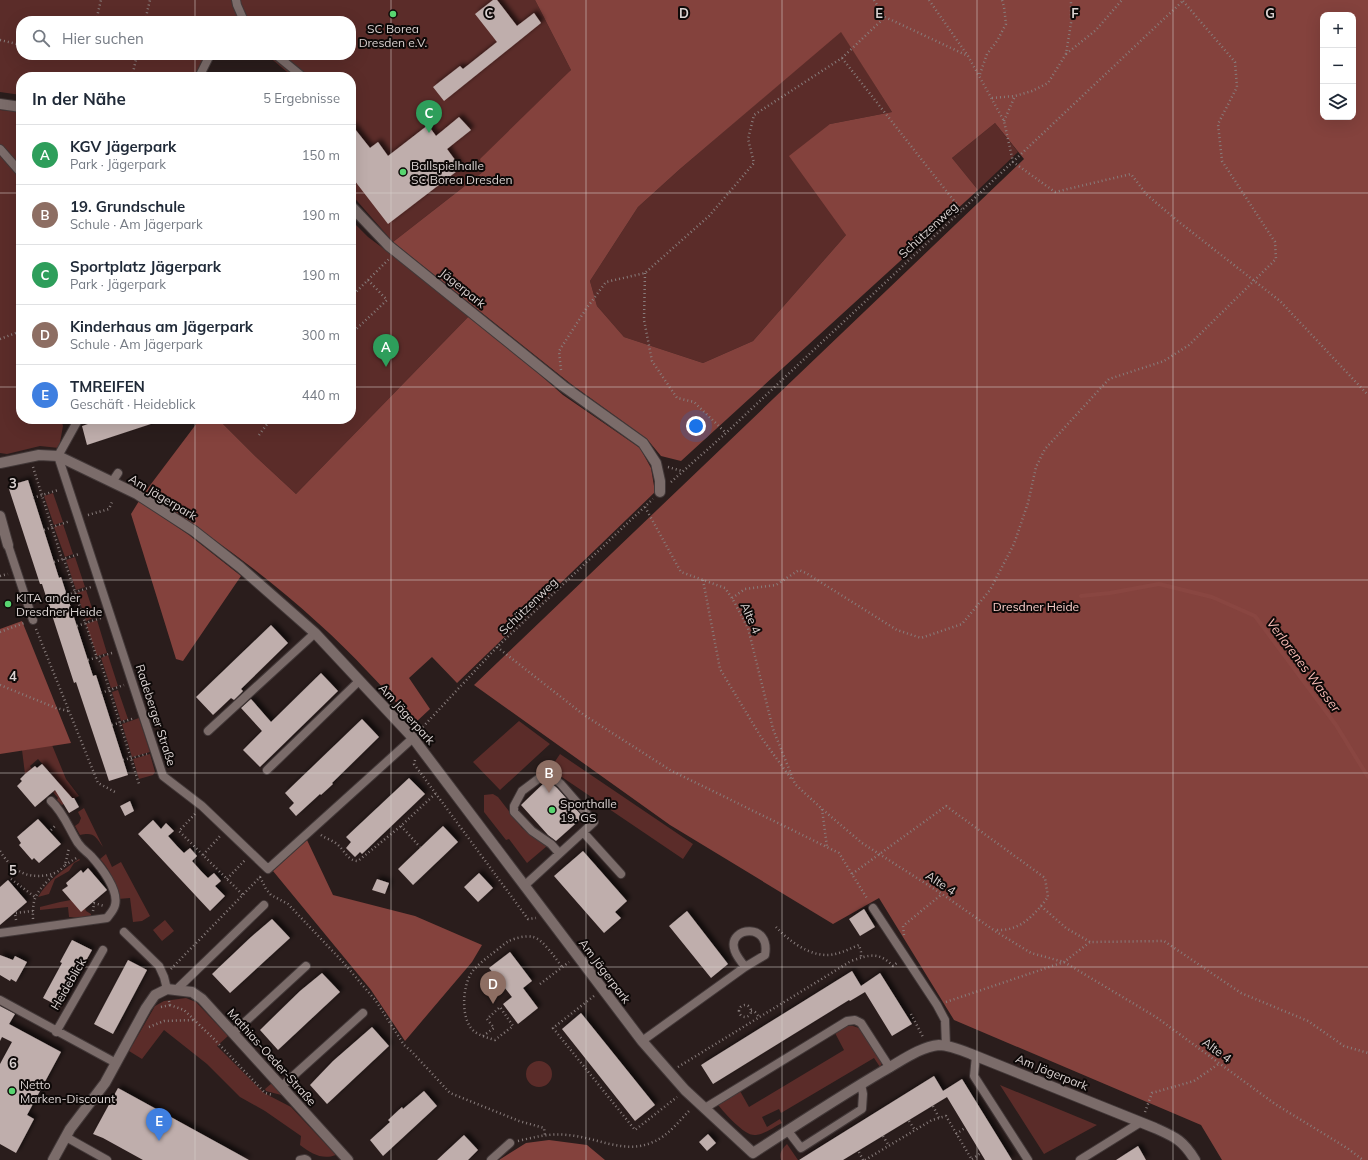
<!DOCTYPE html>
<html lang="de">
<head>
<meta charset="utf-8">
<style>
  :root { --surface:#fff; --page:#f6f6f7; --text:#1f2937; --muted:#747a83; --line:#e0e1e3; --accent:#397651 }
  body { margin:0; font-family:Mulish,sans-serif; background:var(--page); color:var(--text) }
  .controls { position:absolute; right:12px; top:12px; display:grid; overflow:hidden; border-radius:8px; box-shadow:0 4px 16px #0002 }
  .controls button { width:36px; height:36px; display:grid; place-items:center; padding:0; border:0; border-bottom:1px solid var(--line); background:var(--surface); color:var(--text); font:20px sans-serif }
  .you { position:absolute; left:696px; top:426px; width:14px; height:14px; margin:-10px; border:3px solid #fff; border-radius:50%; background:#1a73e8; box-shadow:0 0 0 6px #1a73e833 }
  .badge { display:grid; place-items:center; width:26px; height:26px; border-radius:50%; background:var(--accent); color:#fff; font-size:13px; font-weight:700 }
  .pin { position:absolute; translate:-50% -33px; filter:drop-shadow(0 1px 2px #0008) }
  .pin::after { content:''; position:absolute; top:21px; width:14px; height:12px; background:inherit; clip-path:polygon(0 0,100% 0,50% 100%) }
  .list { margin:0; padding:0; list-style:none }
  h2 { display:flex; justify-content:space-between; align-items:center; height:52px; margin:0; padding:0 16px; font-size:17px }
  h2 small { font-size:13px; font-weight:400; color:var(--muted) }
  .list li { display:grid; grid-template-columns:26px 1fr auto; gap:12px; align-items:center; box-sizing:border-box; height:60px; padding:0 16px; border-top:1px solid var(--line) }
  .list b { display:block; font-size:15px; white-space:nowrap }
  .list p { margin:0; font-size:13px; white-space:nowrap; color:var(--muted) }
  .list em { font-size:13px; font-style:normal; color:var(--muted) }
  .icon { flex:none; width:22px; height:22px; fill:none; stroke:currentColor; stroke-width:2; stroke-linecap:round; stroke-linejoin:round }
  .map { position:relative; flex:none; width:1368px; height:1160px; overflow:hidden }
  .search { position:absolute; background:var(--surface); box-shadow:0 4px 16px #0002; left:16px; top:16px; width:340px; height:44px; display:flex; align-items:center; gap:10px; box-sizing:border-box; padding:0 14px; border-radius:16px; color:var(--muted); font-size:15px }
  .panel { position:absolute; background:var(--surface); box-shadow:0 4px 16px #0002; left:16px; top:72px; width:340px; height:352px; border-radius:16px }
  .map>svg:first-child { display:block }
  .green { fill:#5b2c29 }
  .forest { fill:#84423d; fill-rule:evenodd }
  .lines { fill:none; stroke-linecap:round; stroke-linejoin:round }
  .stream { stroke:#894641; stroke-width:4 }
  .building { fill:#bfaeac; filter:url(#shadow) }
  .service-casing { stroke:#423838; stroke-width:10 }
  .minor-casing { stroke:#423838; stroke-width:12 }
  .path { stroke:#887d7c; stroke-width:2.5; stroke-dasharray:1 3; stroke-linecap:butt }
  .service { stroke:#7b6c6a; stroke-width:8 }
  .minor { stroke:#7b6c6a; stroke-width:10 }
  .grid { fill:none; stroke:#dbd3d2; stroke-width:1; stroke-opacity:0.55 }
  .poi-dot { fill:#58d570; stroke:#0e0908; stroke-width:1.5 }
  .labels { text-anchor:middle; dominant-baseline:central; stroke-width:4; stroke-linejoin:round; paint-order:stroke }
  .poi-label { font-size:12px; fill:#dbd3d2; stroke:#0e0908; text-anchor:start }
  .street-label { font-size:12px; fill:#dbd3d2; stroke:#0e0908 }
  .park-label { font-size:12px; fill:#f7ccc8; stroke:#0e0908 }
  .water-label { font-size:13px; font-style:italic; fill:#fbbdb7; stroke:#0e0908 }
  .grid-label { font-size:13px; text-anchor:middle; font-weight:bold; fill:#dbd3d2; stroke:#0e0908; stroke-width:4; stroke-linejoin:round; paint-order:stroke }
</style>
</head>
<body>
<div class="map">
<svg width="1368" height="1160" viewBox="0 0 1368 1160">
  <defs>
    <filter id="shadow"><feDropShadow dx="3.5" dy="-3.5" stdDeviation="2" flood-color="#0009"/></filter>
  </defs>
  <rect width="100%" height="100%" fill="#2a1d1c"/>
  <!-- green -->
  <path class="green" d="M0,0H535L571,70L484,171L393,242L351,194V77H293L267,55H351V21H21V55H205L194,77H21V95L0,92Z
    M841,31L892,112L830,124L846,235L753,341L703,363L624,337L597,306L590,281L638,207L680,169Z
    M0,110L21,112V181L20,182L21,183V419H61L63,426L59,448L40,446L7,454L0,453Z
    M995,123L1018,152L978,190L952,158Z
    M351,220L368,237L471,314L296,494L255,456L218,419H351Z
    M53,493L63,522L54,525L44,496Z
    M63,524L73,554L65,557L54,527Z
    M75,557L85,587L76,590L66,560Z
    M86,590L95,617L86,621L77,593Z
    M97,620L107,653L97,656L86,624Z
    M108,655L118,686L111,688L101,658Z
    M118,690L128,719L121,721L112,692Z
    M139,718L150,752L132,757L122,724Z
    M519,721L550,744L500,790L473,762Z
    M52,745L66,779L79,796L74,799V798L62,805L57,800L58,798L53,792L61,785L38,759L30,766L32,769L25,774L22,750Z
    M150,754L155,772L153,775L139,779L133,759Z
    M560,754L693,844L683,859L550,769Z
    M493,794L498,797L522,828L547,846L527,863L509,839L506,840L484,812V795Z
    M84,808L103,847C95,836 94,832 80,835L75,826L79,823L81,818L78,812Z
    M106,854L112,867L121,862L150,916L142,921L133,922L130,898L118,899C115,884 111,870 100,859Z
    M79,859L80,860L74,863L69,871L55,879L49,894L38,897C47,881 64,869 79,859Z
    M71,900L85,908L86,911L91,914V916L82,918L69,917L68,907L40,910V907L60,902Z
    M165,920L174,931L162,941L153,930Z
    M186,998L196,1002L228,1036L217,1046L264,1093L291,1107L336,1155C322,1160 312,1154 300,1145L301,1136L265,1111L240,1097L207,1064L164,1030L142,1059L129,1051L155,1006L164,1001Z
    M847,1026H853L862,1029L882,1063L880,1067L874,1058L781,1113L779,1109L762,1117L767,1127L780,1119L782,1123C774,1127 765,1134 756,1135C745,1137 725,1113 718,1105L740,1091L749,1107L844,1050L835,1033Z
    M526 1074a13 13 0 1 1 26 0a13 13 0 1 1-26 0Z
    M272,1083L285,1096L266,1091L265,1089Z
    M1000,1085L1097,1125L1044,1154Z
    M787,1144L798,1160H781C779,1153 782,1149 787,1144Z"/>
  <!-- forest -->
  <path class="forest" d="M535,0H1368V1160H1222L1201,1125L954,1020L879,898L833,924L670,825L474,685L1024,159L995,123L952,158L978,190L681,461L661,456L647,439L571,384L393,242L484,171L480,159L571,70ZM1323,15H1353V117H1323ZM841,32L892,112L830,124L789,156L846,235L753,341L703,363L624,337L597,306L590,281L638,207L680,169Z
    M471,314L563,395L640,448L651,468L655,492L457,683L432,657L409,678L430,709L415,723C384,689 353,654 318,623C265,574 205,532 145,492L200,419H218L255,456L296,494Z
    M139,501L189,535L241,576L183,661L176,659L131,514Z
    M22,621L71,743L0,754V629Z
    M307,840L333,895L415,916L482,945L472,962L405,1041L371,990L273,871Z
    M549,1140L587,1145L605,1160H499L526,1143Z"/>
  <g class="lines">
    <!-- stream -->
    <path class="stream" d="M1081,596L1110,593L1159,584L1212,597L1255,616L1336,725L1368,777"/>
  </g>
  <!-- building -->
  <path class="building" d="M493,0H497L517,26L534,13L541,23L444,101L433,87L460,66L463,69L497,42L475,14Z
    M459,117L471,130L447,149L461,168L388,224L351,176V124L370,148L378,142L388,156L428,125L436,136Z
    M103,419H160V421L87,445L82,426Z
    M28,480L59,578L61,577L93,676L96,675L128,775L109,781L76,682L74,683L42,584H40L8,486Z
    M271,625L288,643L241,689L243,691L234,700L231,698L213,715L196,697Z
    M321,673L338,691L260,767L243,750L262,731L241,708L251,699L271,722Z
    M362,719L379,737L332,783L333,784L321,795L320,794L296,816L289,808L294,803L285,793Z
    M42,764L72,798H74L79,807L69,813L55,790L35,807L17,786L22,781L20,779L25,774L35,766L37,768Z
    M409,778L425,794L362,854L360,852L355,857L346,848L351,842L346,837Z
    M549,781L557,788L583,817L556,841L548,835L521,805L544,783Z
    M130,801L134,811L125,816L120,806Z
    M38,819L61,844L39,863L34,858L32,860L19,845L21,843L17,837Z
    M153,820L161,829L166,823L174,831L168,836L177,846L184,853L190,848L197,856L192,861L201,871L208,878L214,873L221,881L215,886L225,896L210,911L138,834Z
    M443,826L458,842L413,885L398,869Z
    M583,851L627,901L615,912L621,918L604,933L554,876Z
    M88,868L107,890L81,912L62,890L68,886L66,883L81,870L83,873Z
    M479,873L493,888L478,902L464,887Z
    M377,879L389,883L385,894L372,890Z
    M8,880L27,902L0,925V887Z
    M864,909L875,927L860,936L849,919Z
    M687,911L728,964L711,978L669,926Z
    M272,919L290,938L230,993L212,974L251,937Z
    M72,940L92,950L60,1007L43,998L62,963L60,962Z
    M510,952L532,981L523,988L538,1008L518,1024L503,1004L512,997L489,968Z
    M0,955L13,960L15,956L27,962L16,982L11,979L10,981L0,975Z
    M128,960L147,970L113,1034L94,1024Z
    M852,971L861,986L880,973L912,1024L892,1036L865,992L850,1001L849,1000L713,1084L701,1065Z
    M322,973L340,992L278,1050L260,1030L300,991Z
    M0,1006L15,1014L9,1024L61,1052L27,1115L34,1119L16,1153L0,1144V1064L12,1042L2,1037L0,1041Z
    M581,1013L655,1105L635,1121L562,1029Z
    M372,1027L389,1046L327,1104L310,1085L333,1061Z
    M934,1076L943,1091L962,1079L1012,1160H985L947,1097L843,1160H799Z
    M118,1088L249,1160H143L103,1138L93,1134Z
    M424,1091L437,1106L383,1156L370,1140L390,1122L388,1120L402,1107L403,1109Z
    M708,1134L716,1143L707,1151L699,1142Z
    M464,1135L478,1150L468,1160H437Z
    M1138,1146L1146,1160H1116Z"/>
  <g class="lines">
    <!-- service casing -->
    <g class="service-casing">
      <path id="service" d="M236,0L237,5L244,21
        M276,55L303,77
        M199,77L210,55
        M0,149L21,173
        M80,419L78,420L58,456L163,776L202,806L268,869L413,738
        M112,482L118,473
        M8,545L33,620
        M208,731L315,633
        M267,770L359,681
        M583,832L621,874
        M524,886L594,822L561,784L550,775L538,779L522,791L514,806V812L532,831L551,844L559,853
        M873,908L937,1005L945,1020L946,1046
        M124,932L159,966L164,977L167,989
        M0,933L107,918C110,914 114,910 115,905C119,890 101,867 91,856C86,851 83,850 78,843C69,829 64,813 51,801
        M176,990L264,905
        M0,1000L116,1063
        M56,1032L103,950
        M233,1033L306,966
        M642,1041L745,967L765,955C771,922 729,927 734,948C735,955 741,961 745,967
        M976,1056L974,1076L1028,1160
        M282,1086L363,1013
        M705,1108L847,1021L855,1020L861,1023L890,1068
        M788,1131L801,1148L862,1109L863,1094L861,1084
        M66,1137L107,1160
        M300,1160L305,1159L307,1160
        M491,1160L510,1143
        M1080,1160L1141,1122"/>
    </g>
    <!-- minor casing -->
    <g class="minor-casing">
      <path id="minor" d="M0,104L21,107
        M351,206L389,246L563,386L643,443L656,463L660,481V492
        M0,463L39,455L58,456L137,494L194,531L240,567L315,633L413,738L642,1041L685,1090L753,1153C796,1125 839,1097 883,1071C900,1062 919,1047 939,1045C949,1045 961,1050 971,1054L1155,1128C1175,1137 1183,1140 1195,1160
        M0,516L8,545
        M53,1160L70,1129L105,1083L146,1008L155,995L167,989L192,992L202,999L348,1160"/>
    </g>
    <!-- path -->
    <path class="path" d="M874,0L885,17L968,56
      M929,0L968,56L1004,121L1013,162L1055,192L1131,174L1147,195L1179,222L1280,301L1368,395
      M96,21L101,0
      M145,21L150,0
      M0,40L21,45
      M1066,54L1096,30L1122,0
      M60,55H66
      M842,58L962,211
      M980,74L987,54L997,41L1006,24L1004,7L1002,0
      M132,77L137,55
      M992,98L1015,96L1032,91L1048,83L1066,54L1071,23V0
      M1004,121L1015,96
      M645,273L644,320L652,361L677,398L694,402L726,433
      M351,297L389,259
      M351,334L387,300L368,280
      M0,339L21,331
      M561,370L559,351L586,309L606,282L645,273L709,216L754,163L748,139L754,115L842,58L885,17
      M259,435L271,419
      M33,467L62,559
      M668,467L682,471
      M671,482L726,433L1184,0
      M33,498L58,490
      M645,507L681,572L725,588L732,598L748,628L773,729L795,784L822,809L862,843L942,894L995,931L1031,953L1064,962L1156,1017L1275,1104L1347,1148L1363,1160
      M88,515L109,509L112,502
      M44,530L70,521
      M64,559L97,658L101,663L139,784
      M54,562L79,554
      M0,576L8,574
      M703,580L720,669L761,737L792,780
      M67,595L91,587
      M732,598L745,589L776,585L799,570L806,573L897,630L921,638L962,624L990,590L1014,544L1028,503L1036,467L1045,449L1109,379L1164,361L1189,345L1276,259L1275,242L1222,161L1218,124L1237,87L1235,62L1183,1
      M77,626L101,618
      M36,629L98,783L115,792
      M0,632L24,623
      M497,647L584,715L670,770L839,853L868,900
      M88,660L112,653
      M0,685L56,708L68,711
      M101,693L124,685
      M112,725L135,718
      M420,730L497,647L653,499
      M123,760L147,754
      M415,760L414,764L528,919L536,918
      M822,809L827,847
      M195,814L179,831L243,895
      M401,826L420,847
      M51,830L56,825
      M321,835C326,839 333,840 338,845C345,851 348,861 358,861L401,826L436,793
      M0,851C12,870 25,879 48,875C54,874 60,871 64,866C66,863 68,852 69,848
      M203,855L220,836
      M65,865L78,857
      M852,874L946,806L1045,878L1048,897C1039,909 1027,924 1012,928C1007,930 1001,930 996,930
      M260,877L266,889L271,895L288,904L342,961L376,1001L404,1045L412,1052L450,1093L519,1121L544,1128L545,1135
      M11,879L35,897
      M227,879L245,860
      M1041,906L1066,928L1090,942
      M93,911L94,903L104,906
      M33,919C32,894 38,892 54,874
      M16,920L15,913L33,911
      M776,927C789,941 809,956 829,955C840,954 849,949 859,945L861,952V958
      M904,935L903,926L942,894
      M171,969L261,876
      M540,984L569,962
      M594,996L553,1028L635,1130L677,1097
      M169,1001L170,1005L184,1010L215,1040L265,1093L273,1095
      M946,1002L1064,962L1090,942L1164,941L1241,993L1308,1021L1344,1046L1368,1053
      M739 1011a6 6 0 1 1 12 0a6 6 0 1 1-12 0Z
      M161,1007L170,1005
      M751,1011L755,1012L759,1017
      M911,1014L923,1037
      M149,1027L164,1021L195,1020
      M483,1036L494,1028L487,1019L500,1007L513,1026L495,1040C488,1038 481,1036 475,1032C460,1021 462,986 472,972C479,963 488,957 497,950C501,947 505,943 509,941C515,938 527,935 533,937C543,939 556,959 562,967
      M678,1067L851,961C869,955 878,951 893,966L898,962
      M933,1106L939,1118
      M1145,1112L1152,1093L1194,1081L1220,1063
      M909,1121L915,1130
      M956,1134L965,1128
      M883,1136L889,1146
      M518,1141C535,1137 550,1133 567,1135C596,1137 625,1155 653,1142C668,1136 679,1121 690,1110
      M859,1152L863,1160
      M972,1159L981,1153
      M865,1160L932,1120L946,1116L972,1160"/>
    <!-- service -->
    <use href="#service" class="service"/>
    <!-- minor -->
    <use href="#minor" class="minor"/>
  </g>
  <!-- grid -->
  <path class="grid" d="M195,0V21M391,0V1160M586,0V1160M782,0V1160M977,0V1160M1173,0V1160M195,55V77M0,193H21M351,193H1368M0,387H21M351,387H1368M195,419V1160M0,580H1368M0,773H1368M0,967H1368"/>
  <!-- markers -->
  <g class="poi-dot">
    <circle cx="393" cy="14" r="4"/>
    <circle cx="403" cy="172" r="4"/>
    <circle cx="8" cy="604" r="4"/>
    <circle cx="552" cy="810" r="4"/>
    <circle cx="12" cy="1091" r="4"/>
  </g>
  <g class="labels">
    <!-- poi labels -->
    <g class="poi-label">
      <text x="393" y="28" text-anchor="middle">SC Borea<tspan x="393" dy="14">Dresden e.V.</tspan></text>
      <text x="411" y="165">Ballspielhalle<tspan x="411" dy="14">SC Borea Dresden</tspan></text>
      <text x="16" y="597">KITA an der<tspan x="16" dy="14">Dresdner Heide</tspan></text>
      <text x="560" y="803">Sporthalle<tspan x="560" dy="14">19. GS</tspan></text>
      <text x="20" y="1084">Netto<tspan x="20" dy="14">Marken-Discount</tspan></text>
    </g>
    <!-- street labels -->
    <g class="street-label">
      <text transform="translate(928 230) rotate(-43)">Schützenweg</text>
      <text transform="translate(463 288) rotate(39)">Jägerpark</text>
      <text transform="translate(163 497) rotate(31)">Am Jägerpark</text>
      <text transform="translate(528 606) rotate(-44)">Schützenweg</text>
      <text transform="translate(751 618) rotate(66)">Alte 4</text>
      <text transform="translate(407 714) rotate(48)">Am Jägerpark</text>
      <text transform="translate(156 715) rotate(72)">Radeberger Straße</text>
      <text transform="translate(941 883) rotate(33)">Alte 4</text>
      <text transform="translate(605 971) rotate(53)">Am Jägerpark</text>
      <text transform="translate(68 984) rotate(-60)">Heideblick</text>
      <text transform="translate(1217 1050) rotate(36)">Alte 4</text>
      <text transform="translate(272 1057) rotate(48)">Mathias-Oeder-Straße</text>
      <text transform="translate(1052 1072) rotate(22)">Am Jägerpark</text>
    </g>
    <!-- park labels -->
    <g class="park-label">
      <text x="1036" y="606">Dresdner Heide</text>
    </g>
    <!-- water labels -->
    <g class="water-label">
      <text transform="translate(1304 665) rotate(53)">Verlorenes Wasser</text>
    </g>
  </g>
  <g class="grid-label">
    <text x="489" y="18">C</text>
    <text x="684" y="18">D</text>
    <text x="879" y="18">E</text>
    <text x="1075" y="18">F</text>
    <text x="1270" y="18">G</text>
    <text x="13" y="488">3</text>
    <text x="13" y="681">4</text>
    <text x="13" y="875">5</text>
    <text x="13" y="1068">6</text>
  </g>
</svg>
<div class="controls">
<button>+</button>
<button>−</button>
<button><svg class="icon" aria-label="layers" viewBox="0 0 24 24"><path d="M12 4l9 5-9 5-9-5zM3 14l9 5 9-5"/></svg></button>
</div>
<div class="you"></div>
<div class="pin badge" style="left:386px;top:367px;background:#2e9e5b">A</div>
<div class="pin badge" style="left:549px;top:793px;background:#8d6e63">B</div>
<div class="pin badge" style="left:429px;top:133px;background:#2e9e5b">C</div>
<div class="pin badge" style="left:493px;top:1004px;background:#8d6e63">D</div>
<div class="pin badge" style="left:159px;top:1141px;background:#3f7fe0">E</div>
<div class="search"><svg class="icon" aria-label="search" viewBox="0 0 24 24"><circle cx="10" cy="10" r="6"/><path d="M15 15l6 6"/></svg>Hier suchen</div>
<section class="panel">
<h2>In der Nähe<small>5 Ergebnisse</small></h2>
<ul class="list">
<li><span class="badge" style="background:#2e9e5b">A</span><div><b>KGV Jägerpark</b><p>Park · Jägerpark</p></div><em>150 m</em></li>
<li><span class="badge" style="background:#8d6e63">B</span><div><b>19. Grundschule</b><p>Schule · Am Jägerpark</p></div><em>190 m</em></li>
<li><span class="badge" style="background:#2e9e5b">C</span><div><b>Sportplatz Jägerpark</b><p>Park · Jägerpark</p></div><em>190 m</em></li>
<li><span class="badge" style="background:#8d6e63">D</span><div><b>Kinderhaus am Jägerpark</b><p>Schule · Am Jägerpark</p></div><em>300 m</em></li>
<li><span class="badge" style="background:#3f7fe0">E</span><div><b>TMREIFEN</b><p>Geschäft · Heideblick</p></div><em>440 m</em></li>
</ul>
</section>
</div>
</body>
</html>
